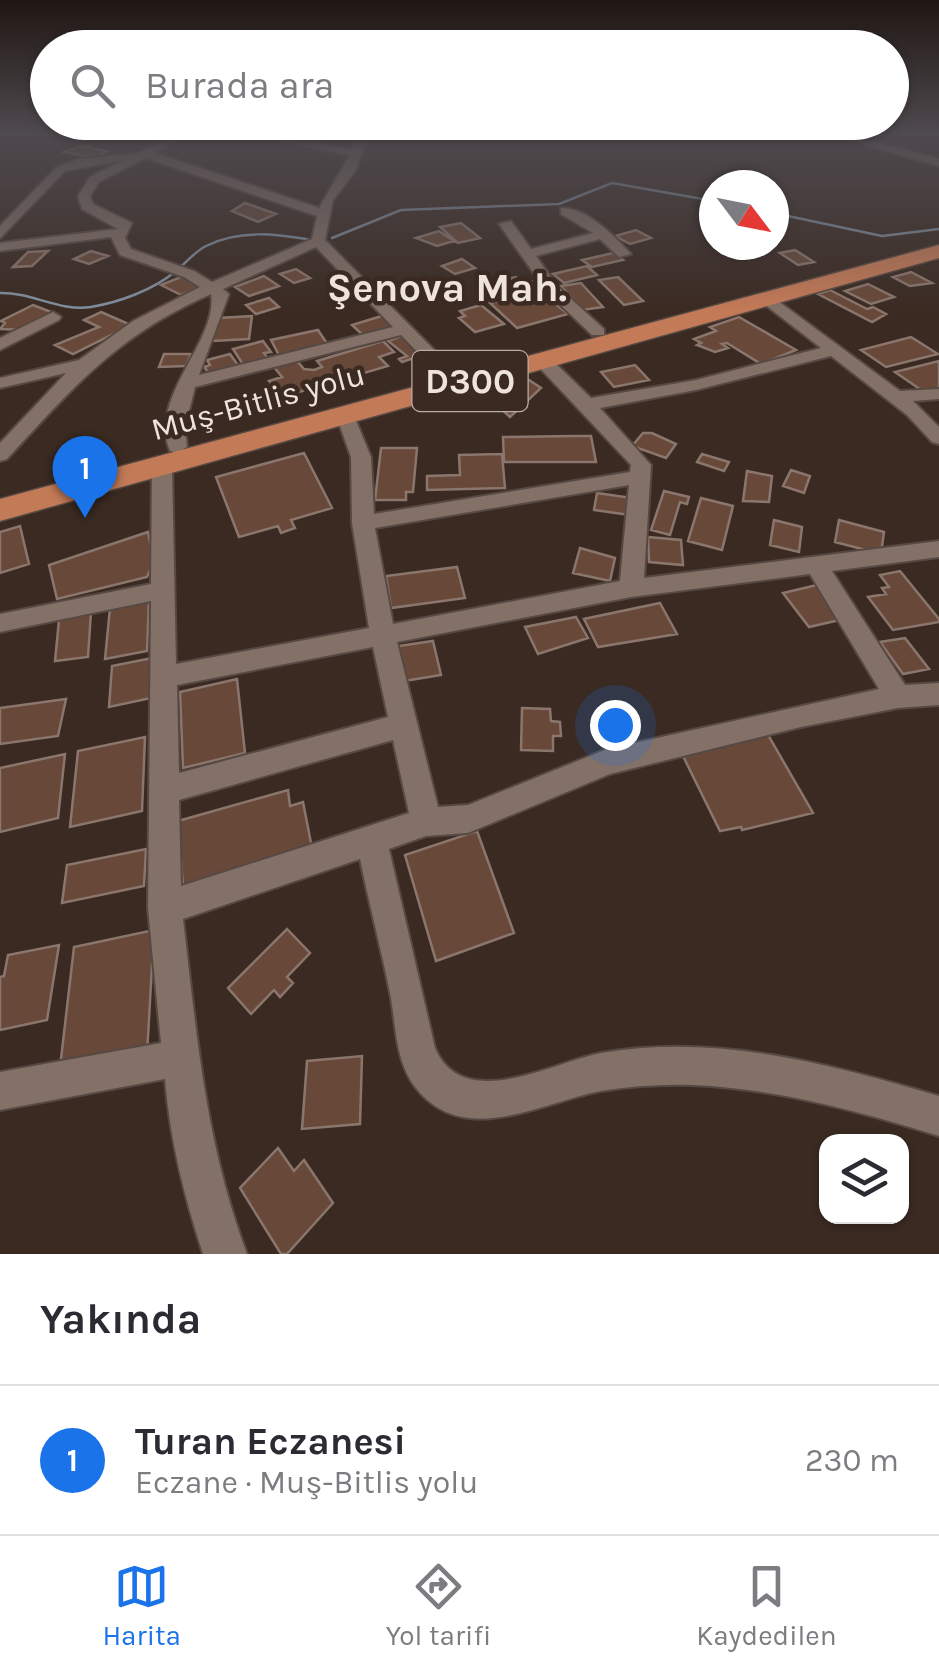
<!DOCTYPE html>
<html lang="tr">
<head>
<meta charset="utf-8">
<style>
  :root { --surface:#fff; --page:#f7f7f7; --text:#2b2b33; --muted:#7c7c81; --line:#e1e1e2; --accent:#1a73e8 }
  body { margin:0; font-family:Karla,sans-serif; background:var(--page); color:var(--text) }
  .controls { position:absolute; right:30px; bottom:30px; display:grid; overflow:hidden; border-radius:20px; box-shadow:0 2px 8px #0004 }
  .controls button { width:90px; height:90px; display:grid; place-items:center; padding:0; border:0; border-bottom:2px solid var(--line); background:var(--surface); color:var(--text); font:50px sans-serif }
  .compass { position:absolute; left:699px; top:170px; width:90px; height:90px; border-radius:50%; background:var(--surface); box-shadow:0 2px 8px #0004; rotate:122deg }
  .you { position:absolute; left:615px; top:725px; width:35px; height:35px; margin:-25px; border:8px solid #fff; border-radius:50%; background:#1a73e8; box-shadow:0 0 0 15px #1a73e833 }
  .badge { display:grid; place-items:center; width:65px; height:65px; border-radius:50%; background:var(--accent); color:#fff; font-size:32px; font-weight:700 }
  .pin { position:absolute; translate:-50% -82px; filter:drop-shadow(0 2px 5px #0008) }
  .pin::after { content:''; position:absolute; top:52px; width:35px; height:30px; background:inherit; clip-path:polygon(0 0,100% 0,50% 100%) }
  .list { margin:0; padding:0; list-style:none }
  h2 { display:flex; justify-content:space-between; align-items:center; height:130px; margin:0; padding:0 40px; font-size:42px }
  h2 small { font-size:32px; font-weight:400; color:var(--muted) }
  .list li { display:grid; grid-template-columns:65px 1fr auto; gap:30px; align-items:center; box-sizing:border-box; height:150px; padding:0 40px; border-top:2px solid var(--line) }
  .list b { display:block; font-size:38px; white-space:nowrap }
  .list p { margin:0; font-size:32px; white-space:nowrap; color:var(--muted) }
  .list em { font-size:32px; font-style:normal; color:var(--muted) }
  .icon { flex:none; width:55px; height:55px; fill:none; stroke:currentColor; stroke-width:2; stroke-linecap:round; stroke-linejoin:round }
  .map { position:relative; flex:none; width:939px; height:1254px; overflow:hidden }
  .search { position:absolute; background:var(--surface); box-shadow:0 2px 8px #0004; left:30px; right:30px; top:30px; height:110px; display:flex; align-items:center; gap:25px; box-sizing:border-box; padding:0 35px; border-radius:55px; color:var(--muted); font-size:38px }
  .sheet { height:280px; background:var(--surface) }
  nav { display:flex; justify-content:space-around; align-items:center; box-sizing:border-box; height:140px; border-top:2px solid var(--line); background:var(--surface); font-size:28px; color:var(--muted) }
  nav a { display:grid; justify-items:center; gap:5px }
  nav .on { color:var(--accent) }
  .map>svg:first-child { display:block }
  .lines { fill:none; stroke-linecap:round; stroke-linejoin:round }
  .stream { stroke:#808e9d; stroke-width:2.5 }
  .building { fill:#684939; stroke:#8a766d; stroke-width:2.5 }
  .minor-casing { stroke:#564842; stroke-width:4 }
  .highway-casing { stroke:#564842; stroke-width:3 }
  .minor { fill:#837067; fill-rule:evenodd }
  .highway { fill:#c37a57; fill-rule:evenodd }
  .labels { text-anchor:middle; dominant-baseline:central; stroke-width:9; stroke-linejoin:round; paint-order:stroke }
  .far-street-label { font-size:32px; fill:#eee3dd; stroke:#3a2a22 }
  .shield { fill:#3a2a22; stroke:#b8aca5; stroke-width:2.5 }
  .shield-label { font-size:35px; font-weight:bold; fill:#eee3dd }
  .far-district-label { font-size:40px; font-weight:bold; fill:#eee3dd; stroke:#3a2a22 }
</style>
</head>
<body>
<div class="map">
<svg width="939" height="1254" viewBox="0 0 939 1254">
  <rect width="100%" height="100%" fill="#3a2a22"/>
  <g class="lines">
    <!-- stream -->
    <path class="stream" d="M774,213L882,236L939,229
      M332,238L401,210L559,204L612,183L714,201
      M0,293C31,292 60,312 91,307C120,302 153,290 176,271C186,263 194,252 206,246C239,229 277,234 312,240"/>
  </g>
  <!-- building -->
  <path class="building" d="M85,145L89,146L86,147L107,151L95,158L64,152Z
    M245,203L276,214L258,222L232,211Z
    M461,223L480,238L458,243L440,227Z
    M636,230L651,238L630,244L615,236Z
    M439,231L454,241L437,246L416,238Z
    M795,250L814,262L798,265L780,253Z
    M48,251L32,266L13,267L28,252Z
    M91,251L108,256L89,264L74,259Z
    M613,253L623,260L592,267L582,260Z
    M462,259L475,268L455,274L442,266Z
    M587,266L597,275L564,283L553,274Z
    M296,269L310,278L294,283L280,274Z
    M911,272L932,283L910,286L893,277Z
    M186,275L206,285L181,295L161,285Z
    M264,276L279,286L249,296L235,287Z
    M516,277L524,284L538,280L550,291L542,293L568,314L517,328L490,303L512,298L494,282Z
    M618,277L643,301L624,305L599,280Z
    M581,283L603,307L582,310L561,286Z
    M868,284L894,297L871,304L845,291Z
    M830,290L867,309L873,307L886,314L872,322L818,294Z
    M269,298L279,307L256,314L246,305Z
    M33,305L56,314L25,330L0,329L5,323L1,321Z
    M481,305L504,324L475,332L459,318L465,316L460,311Z
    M101,312L131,325L73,354L55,345L99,327L84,320Z
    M385,315L398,326L364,336L352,325Z
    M252,316L249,339L213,341L218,318Z
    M739,317L796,350L761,364L727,343L722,344L728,348L715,352L697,345L701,343L694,339L716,331L710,327Z
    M318,330L330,348L281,359L271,340Z
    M404,335L428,353L402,362L399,359L407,356L388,341Z
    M911,337L938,354L886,367L861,350Z
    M263,341L271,352L264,353L270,362L246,369L233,349Z
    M383,341L394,352L379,357L388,366L282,397L269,381L282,377L274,367L297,361L304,369L314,370L322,367L317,361Z
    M164,354H191L186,366L159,367Z
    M230,354L240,368L211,376L204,367L210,365L207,360Z
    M939,361V388L924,392L895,372Z
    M635,365L649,380L614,387L601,372Z
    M529,380L541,388L510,417L485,394Z
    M643,433H652L676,444L666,458L632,446Z
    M573,436H591L596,462H504L503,437Z
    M381,448H417L413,492H406V500H375Z
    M304,453L332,508L291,520L295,528L281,533L278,526L239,537L216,477Z
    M502,454L505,488L427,490V476L460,475L459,455Z
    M702,454L729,462L724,471L697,462Z
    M791,470L810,476L804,493L783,486Z
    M747,471L772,476L769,502L743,501Z
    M664,491L689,497L687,504L680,502L670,535L651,530Z
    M597,493L632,498L630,515L594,510Z
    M701,498L733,506L722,550L688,541Z
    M774,520L802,527L799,552L770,545Z
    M839,520L884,532L881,554L835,542Z
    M20,526L29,564L0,573V532Z
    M148,532L154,562L147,577L57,599L49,565Z
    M648,537L681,540L683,565L649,562Z
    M580,548L615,558L610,581L573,573Z
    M457,567L465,598L391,608L386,576Z
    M900,571L939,619V622L893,630L868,597L886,594L882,588L889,587L880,575Z
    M817,585L844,619L809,627L783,593Z
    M149,601L147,651L105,659L110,608Z
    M660,603L677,634L598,647L584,619Z
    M91,612L88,657L55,661L59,620Z
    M576,617L588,638L538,654L525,627Z
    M905,638L929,669L903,674L880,642Z
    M433,641L441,675L398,682L392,647Z
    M152,658L151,698L109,707L112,666Z
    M237,679L245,753L183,768L180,692Z
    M66,699L58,736L0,744V708Z
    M522,708L550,709L551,721L560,722L561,736H553V751L521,750Z
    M767,733L813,813L742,830L741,827L720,831L681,752Z
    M145,737L142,811L70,827L78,751Z
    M65,754L58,818L0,832V768Z
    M288,790L290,806L303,802L312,848L183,886L178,821Z
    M477,831L514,933L436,961L405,855Z
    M146,849L144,886L62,903L67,865Z
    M287,929L310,953L287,977L293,983L280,997L274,990L251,1014L228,988Z
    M154,930L147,1055L59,1076L74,947Z
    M59,945L47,1020L0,1030V977L4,976L8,955Z
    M362,1056L360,1124L302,1129L307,1061Z
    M278,1148L294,1171L304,1160L333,1203L287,1254H281L240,1188Z"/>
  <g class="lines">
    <!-- minor casing -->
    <g class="minor-casing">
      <path id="minor" d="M173,135H187L155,153L319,208L350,155L249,135H275L352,149L357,135H368L356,170L333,200L325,240L464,380V388H452L401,335L195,387L185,428L187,447L177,453L170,451C147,398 219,340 211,294C116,336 75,386 7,459L0,461V443L66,373L0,388V378L79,360L133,321L200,287L184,277L120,255L111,237L0,251V243L118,229L82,209L78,196L90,177L124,160L65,171L0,238V226L57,167L80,159L136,154ZM146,158L317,216L312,239L212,282L194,271L131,249L125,238L132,223L93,204L90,196L99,182ZM316,247L393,327L199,375L229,294L223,289Z
        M831,135H850L939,159V166Z
        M561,208C588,208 614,236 631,254L619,257L600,239L536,256L557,286L604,329V335H592L547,292L499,224L511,221L531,249L593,233L561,214Z
        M760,295H770L900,391L939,389V399L913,401L939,427V444L932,442L907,415L831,356L696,390L600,408L651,465L644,578L939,541V557L832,571L905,685L939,683V705L898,708L801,727L610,774L468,833L426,836L389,849L435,1048C463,1114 553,1062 601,1053C715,1033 831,1064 939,1096V1136C858,1111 778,1089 693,1085C663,1084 631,1086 601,1091C542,1102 464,1149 416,1088C395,1062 396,1024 390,993C381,948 369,904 360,859L183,919C197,1037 205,1141 247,1254H203C184,1196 170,1140 165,1079L0,1110V1072L161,1043L148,908L151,601L0,632V614L151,584L152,465L162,459L172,465L176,664L369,628L352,523L351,457L336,415L338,411H352L371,457L374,514L630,472L631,465L536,364V356H548L591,398L696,380L821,348L760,301ZM629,485L620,581L393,624L375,528ZM810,574L879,689L607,749L468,805L438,807L397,642L631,597ZM373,647L388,717L179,773L177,685ZM393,740L409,813L181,886L179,800Z
        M53,312L61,317L59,320L0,350V338Z"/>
    </g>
    <!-- highway casing -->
    <g class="highway-casing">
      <path id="highway" d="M939,245V258L0,521V499Z"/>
    </g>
    <!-- minor -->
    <use href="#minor" class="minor"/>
    <!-- highway -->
    <use href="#highway" class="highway"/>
  </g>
  <!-- sky -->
  <linearGradient id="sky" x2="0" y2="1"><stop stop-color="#201713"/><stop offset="0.43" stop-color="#4f4a4f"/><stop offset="1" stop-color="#4f4a4f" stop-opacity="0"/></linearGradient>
  <rect width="939" height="311" fill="url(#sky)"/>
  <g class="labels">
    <!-- far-street labels -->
    <g class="far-street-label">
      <text transform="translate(258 402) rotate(-15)">Muş-Bitlis yolu</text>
    </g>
    <!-- shield labels -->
    <rect class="shield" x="412.5" y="351" width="115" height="60" rx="8"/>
    <g class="shield-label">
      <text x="470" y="381">D300</text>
    </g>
    <!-- far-district labels -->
    <g class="far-district-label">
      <text x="447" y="287">Şenova Mah.</text>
    </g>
  </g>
</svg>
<div class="controls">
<button><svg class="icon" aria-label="layers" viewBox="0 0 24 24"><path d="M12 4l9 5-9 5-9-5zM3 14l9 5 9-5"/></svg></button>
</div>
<svg class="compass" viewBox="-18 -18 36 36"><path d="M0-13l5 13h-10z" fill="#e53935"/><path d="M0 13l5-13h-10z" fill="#7c7c81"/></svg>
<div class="you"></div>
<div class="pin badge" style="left:85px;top:518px">1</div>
<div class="search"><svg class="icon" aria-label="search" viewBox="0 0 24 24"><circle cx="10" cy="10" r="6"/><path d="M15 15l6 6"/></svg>Burada ara</div>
</div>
<section class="sheet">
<h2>Yakında<small></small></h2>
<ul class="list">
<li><span class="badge">1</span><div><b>Turan Eczanesi</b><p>Eczane · Muş-Bitlis yolu</p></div><em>230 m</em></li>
</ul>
</section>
<nav>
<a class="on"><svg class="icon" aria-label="map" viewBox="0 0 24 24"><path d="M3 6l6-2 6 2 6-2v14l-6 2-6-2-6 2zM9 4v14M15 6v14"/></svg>Harita</a>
<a><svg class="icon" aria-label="directions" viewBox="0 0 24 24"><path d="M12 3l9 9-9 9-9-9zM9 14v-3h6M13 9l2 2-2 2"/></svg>Yol tarifi</a>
<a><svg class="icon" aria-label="saved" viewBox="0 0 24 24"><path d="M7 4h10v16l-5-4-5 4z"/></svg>Kaydedilen</a>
</nav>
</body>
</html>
